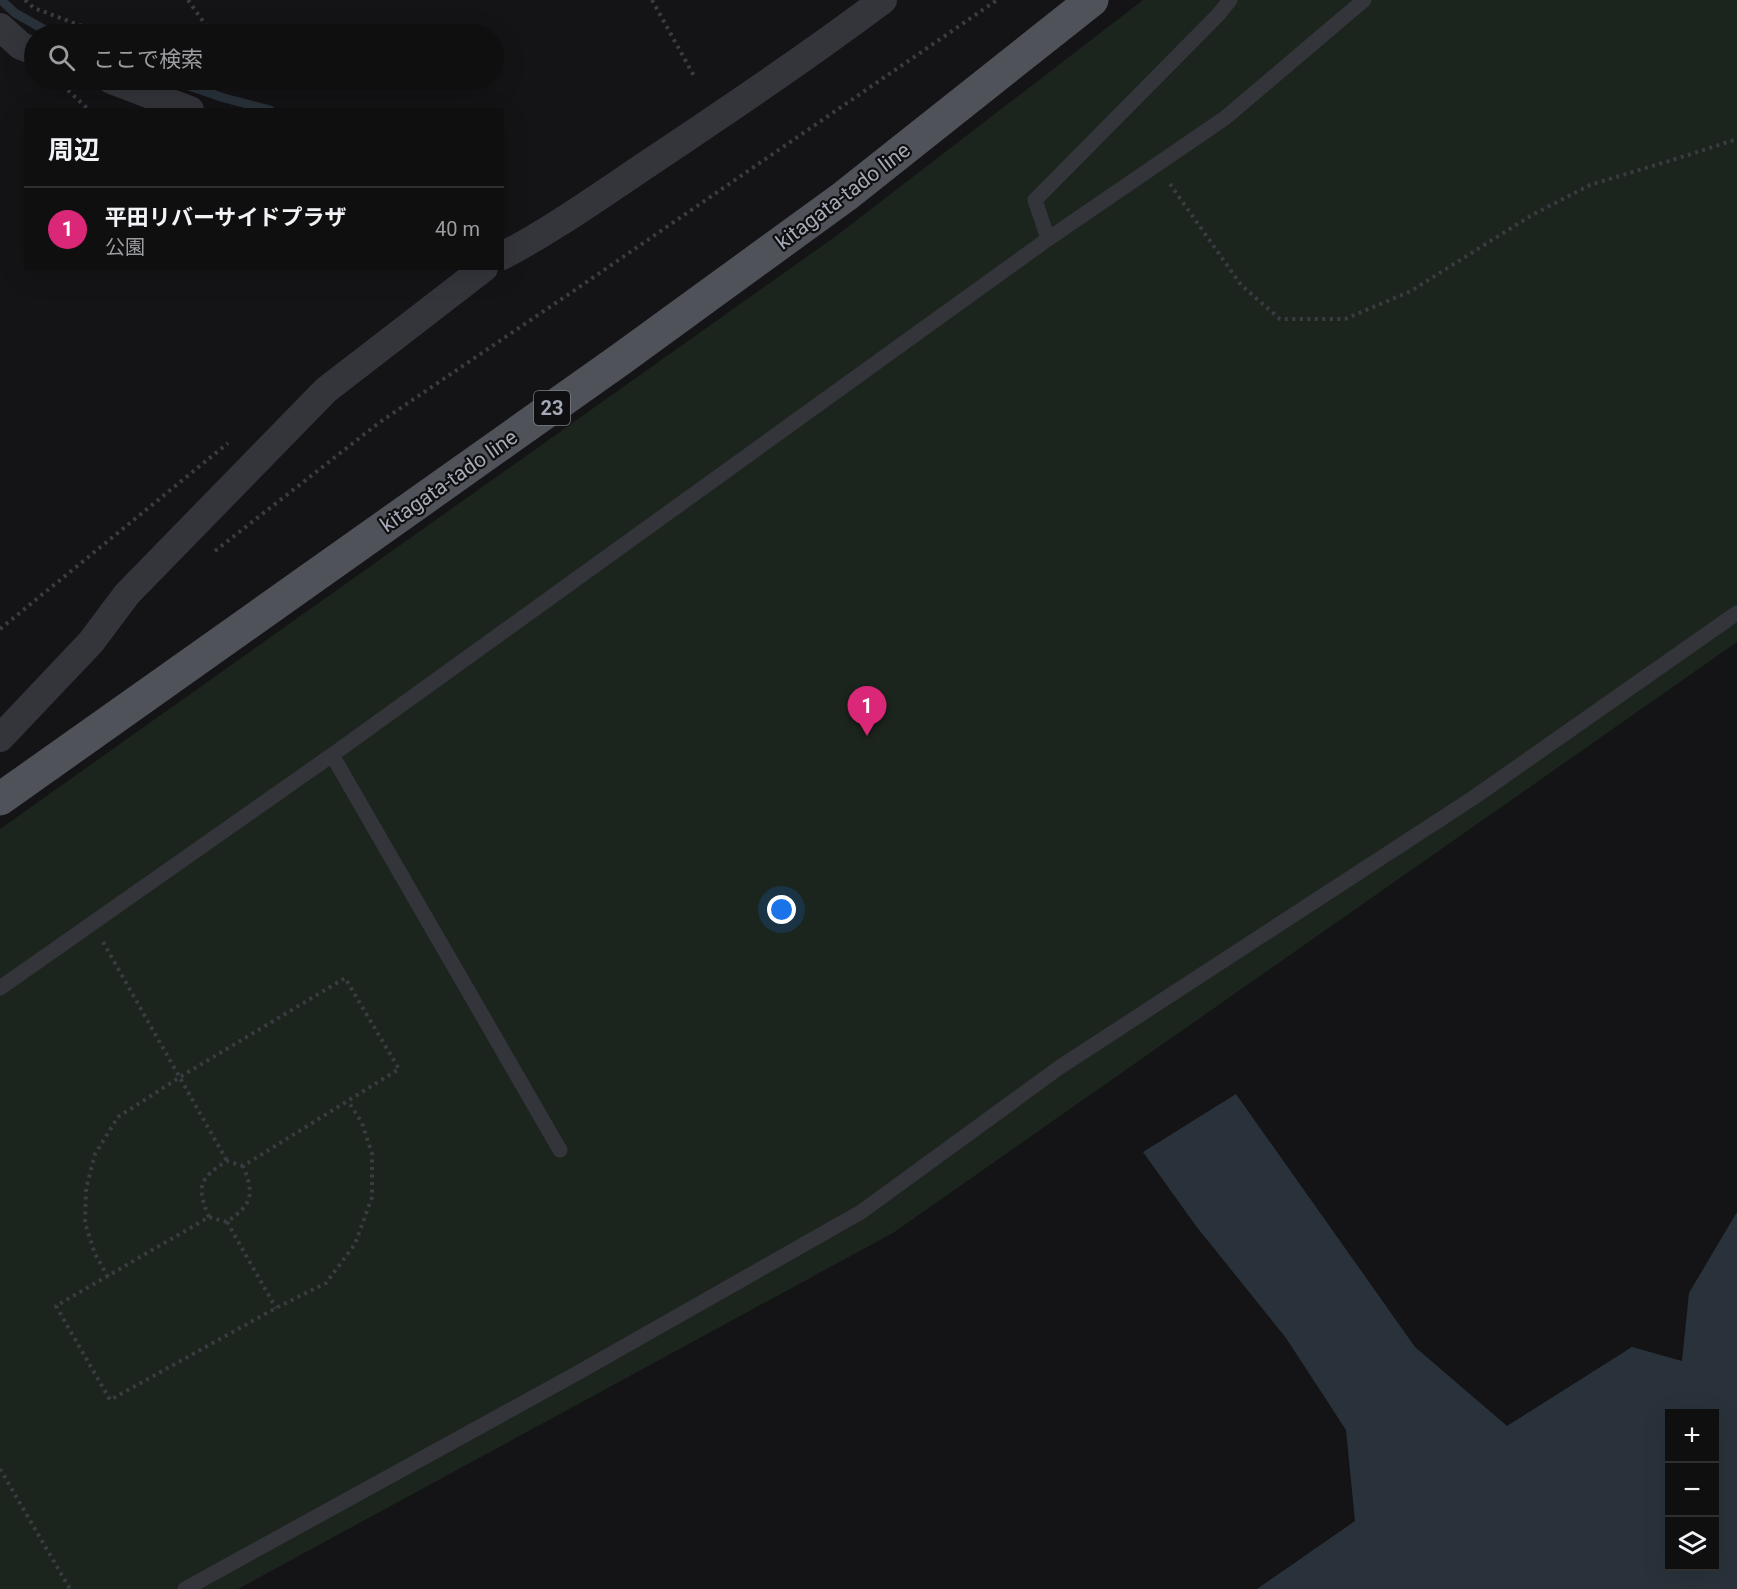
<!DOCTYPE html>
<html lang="ja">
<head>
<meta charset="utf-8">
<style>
  :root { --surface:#0f0f10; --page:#181819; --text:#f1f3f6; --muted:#9b9c9f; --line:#2f2f30; --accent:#db2777 }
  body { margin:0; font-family:Roboto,"Noto Sans JP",sans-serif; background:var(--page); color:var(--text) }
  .controls { position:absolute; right:18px; bottom:18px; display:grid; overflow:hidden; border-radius:0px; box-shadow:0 6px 24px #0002 }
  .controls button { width:54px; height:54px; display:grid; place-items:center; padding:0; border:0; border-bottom:2px solid var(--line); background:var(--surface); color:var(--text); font:30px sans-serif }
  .you { position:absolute; left:782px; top:910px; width:21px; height:21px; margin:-15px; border:4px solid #fff; border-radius:50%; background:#1a73e8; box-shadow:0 0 0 9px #1a73e833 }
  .badge { display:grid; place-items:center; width:39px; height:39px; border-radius:50%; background:var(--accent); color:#fff; font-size:20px; font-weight:700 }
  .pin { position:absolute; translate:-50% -50px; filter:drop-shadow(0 2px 3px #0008) }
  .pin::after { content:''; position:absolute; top:32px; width:21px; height:18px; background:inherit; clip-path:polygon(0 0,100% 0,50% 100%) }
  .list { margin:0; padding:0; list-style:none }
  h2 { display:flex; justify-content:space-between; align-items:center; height:78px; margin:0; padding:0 24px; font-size:26px }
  h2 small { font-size:20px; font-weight:400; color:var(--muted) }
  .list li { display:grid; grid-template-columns:39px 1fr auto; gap:18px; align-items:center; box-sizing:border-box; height:84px; padding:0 24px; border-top:2px solid var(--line) }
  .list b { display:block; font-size:22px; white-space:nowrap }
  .list p { margin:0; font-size:20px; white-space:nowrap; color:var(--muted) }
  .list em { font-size:20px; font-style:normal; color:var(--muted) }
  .icon { flex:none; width:33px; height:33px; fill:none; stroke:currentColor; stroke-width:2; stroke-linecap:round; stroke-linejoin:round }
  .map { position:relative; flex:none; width:1737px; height:1589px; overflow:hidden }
  .search { position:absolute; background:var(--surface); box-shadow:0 6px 24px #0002; left:24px; top:24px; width:480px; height:66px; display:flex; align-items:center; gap:15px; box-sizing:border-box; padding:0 21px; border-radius:33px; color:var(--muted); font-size:22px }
  .panel { position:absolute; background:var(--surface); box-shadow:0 6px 24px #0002; left:24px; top:108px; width:480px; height:162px; border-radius:0px }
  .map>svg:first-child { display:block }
  .green { fill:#1b241d }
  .water { fill:#29323a; fill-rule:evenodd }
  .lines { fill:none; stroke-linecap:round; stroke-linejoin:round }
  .stream { stroke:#29323a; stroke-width:9 }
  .path { stroke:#3a3c42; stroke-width:4; stroke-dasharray:3 4.5; stroke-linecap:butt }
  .service { stroke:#34353b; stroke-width:15 }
  .minor { stroke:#34353b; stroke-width:28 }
  .primary { stroke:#50525a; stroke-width:33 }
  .labels { text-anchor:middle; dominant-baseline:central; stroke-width:4.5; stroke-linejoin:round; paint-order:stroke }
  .shield { fill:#0f0f11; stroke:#777c85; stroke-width:1.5 }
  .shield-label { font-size:20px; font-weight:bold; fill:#a4aab7 }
  .street-label { font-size:21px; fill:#a4aab7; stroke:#0f0f11 }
</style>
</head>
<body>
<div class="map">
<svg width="1737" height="1589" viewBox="0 0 1737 1589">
  <rect width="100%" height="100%" fill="#141416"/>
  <!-- green -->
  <path class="green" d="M1143,0H1737V642L893,1233L238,1589H0V829L836,236Z"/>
  <!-- water -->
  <path class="water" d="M1236,1094L1415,1347L1507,1426L1632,1347L1682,1361L1689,1293L1737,1212V1589H1257L1355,1521L1346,1430L1286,1338L1196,1226L1143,1152ZM1670,1414H1714V1566H1670Z"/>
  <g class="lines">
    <!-- stream -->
    <path class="stream" d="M1,0L15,13L52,34
      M172,80L224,98L270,110"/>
    <!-- path -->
    <path class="path" d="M25,0L34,8L103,34
      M188,0L212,34
      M652,0L694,76
      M57,80L89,110
      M1170,184L1241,285L1280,319H1345L1411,291L1532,215L1590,185L1685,156L1737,139
      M215,551L380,422L572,292L997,0
      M0,629L228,443
      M103,942L227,1161
      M209,1217C196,1187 199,1178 227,1161L243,1166
      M227,1222L276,1308
      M108,1277L95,1254L85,1223L86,1189L95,1154L118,1117L180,1077L345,978L399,1069L243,1166C255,1195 252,1204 227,1222L209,1217L56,1306L110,1400L276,1308L326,1283L355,1244L372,1197V1154L362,1123L348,1101
      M0,1469L70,1589"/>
    <!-- service -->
    <path class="service" d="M1230,0L1218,15L1035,200L1048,239L1225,118L1364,0
      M0,988L332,755
      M560,1150L332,755L1048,239
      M185,1589L581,1371L861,1212L1060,1067L1473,798L1737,613"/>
    <!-- minor -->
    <path class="minor" d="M0,27L21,46L34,51
      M111,80L190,110
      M502,256C554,229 601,195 649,163C728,110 807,57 883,0
      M0,738L91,642L127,594L326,390L484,268"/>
    <!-- primary -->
    <path class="primary" d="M0,799L621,359L845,196L1092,0"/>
  </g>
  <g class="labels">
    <!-- shield labels -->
    <rect class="shield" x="534" y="391" width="36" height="34" rx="4.5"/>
    <g class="shield-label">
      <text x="552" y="408">23</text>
    </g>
    <!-- street labels -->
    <g class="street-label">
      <text transform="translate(843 196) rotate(-37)">kitagata-tado line</text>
      <text transform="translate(449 481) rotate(-35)">kitagata-tado line</text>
    </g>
  </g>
</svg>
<div class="controls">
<button>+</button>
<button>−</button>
<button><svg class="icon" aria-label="layers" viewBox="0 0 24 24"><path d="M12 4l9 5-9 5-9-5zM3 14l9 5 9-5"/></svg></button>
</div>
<div class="you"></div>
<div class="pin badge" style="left:867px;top:736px">1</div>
<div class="search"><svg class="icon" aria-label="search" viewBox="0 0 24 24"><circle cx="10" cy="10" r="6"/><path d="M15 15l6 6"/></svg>ここで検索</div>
<section class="panel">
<h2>周辺<small></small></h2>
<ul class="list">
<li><span class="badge">1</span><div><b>平田リバーサイドプラザ</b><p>公園</p></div><em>40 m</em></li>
</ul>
</section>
</div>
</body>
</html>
